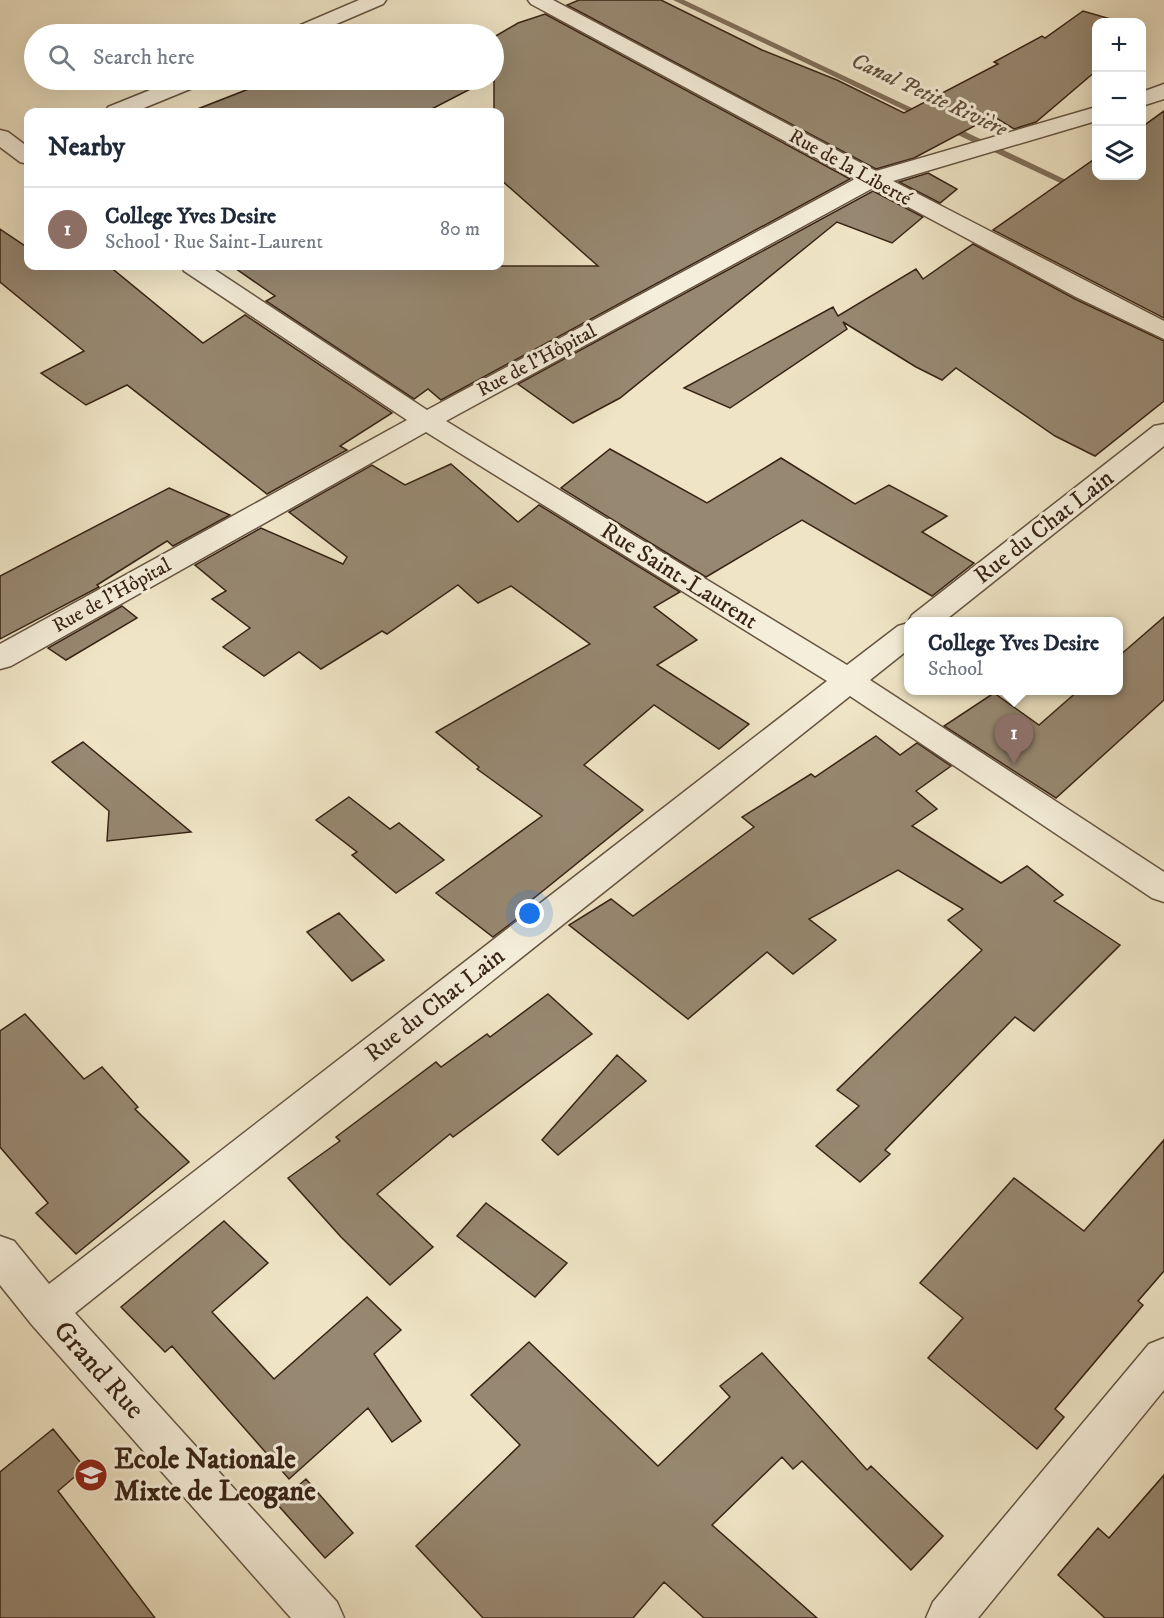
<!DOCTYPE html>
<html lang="en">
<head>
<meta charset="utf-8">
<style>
  :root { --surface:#fff; --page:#f2f2f3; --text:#1f2937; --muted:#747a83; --line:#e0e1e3; --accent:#db2777 }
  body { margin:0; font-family:"IM FELL DW Pica",serif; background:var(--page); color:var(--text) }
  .controls { position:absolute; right:18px; top:18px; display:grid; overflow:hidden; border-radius:12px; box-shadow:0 6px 24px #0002 }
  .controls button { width:54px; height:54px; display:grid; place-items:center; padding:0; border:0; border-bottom:2px solid var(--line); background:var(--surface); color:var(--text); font:30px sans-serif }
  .you { position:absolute; left:530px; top:914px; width:21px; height:21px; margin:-15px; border:4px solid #fff; border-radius:50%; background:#1a73e8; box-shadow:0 0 0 9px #1a73e833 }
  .badge { display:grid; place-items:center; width:39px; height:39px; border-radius:50%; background:var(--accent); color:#fff; font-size:20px; font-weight:700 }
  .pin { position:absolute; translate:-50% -50px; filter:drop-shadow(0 2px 3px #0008) }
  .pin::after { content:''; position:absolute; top:32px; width:21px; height:18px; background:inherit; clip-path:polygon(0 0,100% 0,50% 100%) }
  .popup { position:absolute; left:904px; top:617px; width:219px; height:78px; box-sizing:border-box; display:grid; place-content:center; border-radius:12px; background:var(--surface); filter:drop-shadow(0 2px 4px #0005); font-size:20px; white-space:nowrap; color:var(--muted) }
  .popup b { font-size:22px; color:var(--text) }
  .popup::after { content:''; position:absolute; left:50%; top:100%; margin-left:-12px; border:12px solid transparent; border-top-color:var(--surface) }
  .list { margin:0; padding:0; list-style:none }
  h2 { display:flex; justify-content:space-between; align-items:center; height:78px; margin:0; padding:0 24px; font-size:26px }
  h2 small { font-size:20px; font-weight:400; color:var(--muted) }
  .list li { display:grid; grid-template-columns:39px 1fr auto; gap:18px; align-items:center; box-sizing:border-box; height:84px; padding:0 24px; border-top:2px solid var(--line) }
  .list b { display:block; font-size:22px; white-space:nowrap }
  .list p { margin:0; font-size:20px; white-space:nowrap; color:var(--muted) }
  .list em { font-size:20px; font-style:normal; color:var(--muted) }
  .icon { flex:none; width:33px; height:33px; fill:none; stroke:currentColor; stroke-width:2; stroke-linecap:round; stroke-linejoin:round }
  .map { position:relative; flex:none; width:1164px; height:1618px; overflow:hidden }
  .search { position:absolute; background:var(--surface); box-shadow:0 6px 24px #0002; left:24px; top:24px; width:480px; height:66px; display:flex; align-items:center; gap:15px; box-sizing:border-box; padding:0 21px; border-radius:33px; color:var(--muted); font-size:22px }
  .panel { position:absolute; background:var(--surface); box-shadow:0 6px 24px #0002; left:24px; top:108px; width:480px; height:162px; border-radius:12px }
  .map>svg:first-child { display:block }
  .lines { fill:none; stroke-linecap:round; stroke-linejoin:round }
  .stream { fill:#81705b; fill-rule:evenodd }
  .building { fill:#978871; stroke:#382315; stroke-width:1.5 }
  .minor-casing { stroke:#665441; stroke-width:3 }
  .minor { fill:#f5eeda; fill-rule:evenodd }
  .labels { text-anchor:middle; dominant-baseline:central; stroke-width:6; stroke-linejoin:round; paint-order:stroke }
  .far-street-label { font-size:20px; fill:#382315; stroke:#f5eeda }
  .far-water-label { font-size:22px; font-style:italic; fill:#62503e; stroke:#f5eeda }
  .street-label { font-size:24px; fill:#382315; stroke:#f5eeda }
  .near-street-label { font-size:28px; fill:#382315; stroke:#f5eeda }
  .near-poi-label { font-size:28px; font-weight:bold; fill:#382315; stroke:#f5eeda; text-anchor:start }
</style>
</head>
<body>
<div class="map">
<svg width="1164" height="1618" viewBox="0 0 1164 1618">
  <rect width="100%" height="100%" fill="#efe5c6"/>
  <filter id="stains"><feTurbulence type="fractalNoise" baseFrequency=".00333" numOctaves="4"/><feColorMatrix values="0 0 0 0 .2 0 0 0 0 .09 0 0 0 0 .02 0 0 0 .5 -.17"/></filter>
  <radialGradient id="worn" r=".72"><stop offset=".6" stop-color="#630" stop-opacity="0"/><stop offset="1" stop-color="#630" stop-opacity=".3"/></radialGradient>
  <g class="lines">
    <!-- stream -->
    <path class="stream" d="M673,0H684L931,117L923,119Z
      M943,124H949L1083,188L1075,190L943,128Z"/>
  </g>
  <!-- building -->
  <path class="building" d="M579,0H661L762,50L837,80L904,113L998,64L994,62L1042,36L1045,38L1083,11L1121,22H1096V71L1036,122L1014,129L993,116L914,158L876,169L567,5Z
    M545,14L850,179L441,400L428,389L414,399L266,301L275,296L232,266H598L500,179V112H494V37L518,23Z
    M252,80H465L478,85L426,112H196L195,110L259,85Z
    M1164,111V318L993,230L1096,158V176H1142V127Z
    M928,173L957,189L940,203L899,182Z
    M873,191L923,217L892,243L837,222L620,398L573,423L518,384Z
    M0,229L28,248V266H109L203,343L245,315L392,413L340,446L347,450L267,494L127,385L86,405L41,373L84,351L0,282Z
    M973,244L1075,299L1164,341V401L1095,456L1055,436L956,368L942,380L916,367L843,322L847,329L730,408L684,388L833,307L838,316L916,269L923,279Z
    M610,449L707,503L781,458L855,504L889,485L947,516L922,532L974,563L932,596L802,520L706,577L561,488Z
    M451,464L518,522L539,505L680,592L654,607L697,640L657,665L749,724L719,749L654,705L584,765L643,810L523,907L526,912L493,937L436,893L542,816L477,769L479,767L436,732L590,644L511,586L478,603L458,585L387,634L382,631L321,669L299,652L264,676L223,647L250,628L212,599L226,591L195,565L261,528L343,564L347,557L289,512L372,465L405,485Z
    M169,488L230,515L173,546L167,541L97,585L99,587L0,639V576Z
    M122,606L137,618L66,660L48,648Z
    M1164,617V700L1056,798L944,726L994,693L1039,725L1079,690H1119V656Z
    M876,736L900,755L917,743L951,766L916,791L937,809L912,826L1001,883L1027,866L1063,895L1054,901L1120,945L1034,1031L1015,1017L885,1150L890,1154L860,1182L816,1146L859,1106L837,1090L982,950L948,920L963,909L898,870L809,919L836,940L793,974L767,952L688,1019L569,925L611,899L633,916L754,827L742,817L811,774L815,777Z
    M83,742L191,832L107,841L109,811L52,762Z
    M349,797L390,829L399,823L444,860L396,893L352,855L357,852L316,820Z
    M339,913L384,960L352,981L307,932Z
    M548,994L592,1034L453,1137L450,1134L377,1194L433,1247L390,1285L341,1237L288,1178L340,1141L336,1137L436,1062L441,1067L487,1034L490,1037Z
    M25,1014L84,1079L102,1067L138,1107L135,1109L189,1162L76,1254L36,1213L48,1203L0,1147V1031Z
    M617,1055L646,1081L558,1155L542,1140Z
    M1164,1140V1271L1138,1301L1143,1305L1055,1409L1064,1417L1037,1449L928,1358L963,1318L920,1283L1014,1178L1084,1231Z
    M486,1203L567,1263L535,1297L457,1236Z
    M224,1221L268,1263L212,1312L274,1379L367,1297L401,1330L374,1354L421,1421L392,1442L368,1408L289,1479L172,1346L165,1352L121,1307Z
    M529,1342L658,1466L730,1397L720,1386L762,1353L867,1470L871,1466L943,1536L911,1570L802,1461L793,1469L782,1457L712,1525L817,1618H704L664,1582L633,1618H483L416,1546L520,1445L471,1395Z
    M53,1429L85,1468L58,1491L155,1618H0V1472Z
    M1164,1475V1618H1105L1058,1575L1098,1528L1109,1538Z
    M306,1479L353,1533L325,1558L277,1504Z"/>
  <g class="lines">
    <!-- minor casing -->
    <g class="minor-casing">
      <path id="minor" d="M359,0H386L383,4L313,34H286L289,30Z
        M528,0H553L876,171L1096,107V121L893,181L1164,321V339L1076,297L873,188L446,421L847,665L898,626L908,623V622L912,615L1154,426L1164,424V446L943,622H909V649L870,680L1164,872V902L1152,898L850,696L75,1313L337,1602L344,1618H291L32,1325L0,1285V1236L14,1241L49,1284L827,681L426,432L11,666L0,669V644L407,420L184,271L181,266H209L427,410L855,179L531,4Z
        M175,80H203L200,85L134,112H105L108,107Z
        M1164,84V99L1142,106V92Z
        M0,130L8,132L28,147V164L20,162L0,147Z
        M1164,1338V1390L978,1618H926L933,1602L1149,1344Z"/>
    </g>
    <!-- minor -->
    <use href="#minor" class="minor"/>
  </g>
  <!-- icons -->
  <defs>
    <g id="school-disc" transform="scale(1.725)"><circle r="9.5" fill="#8f2418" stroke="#f5eeda"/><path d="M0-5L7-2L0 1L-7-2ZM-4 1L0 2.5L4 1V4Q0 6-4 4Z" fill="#fff"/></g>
  </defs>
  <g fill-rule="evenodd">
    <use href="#school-disc" x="91" y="1475"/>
  </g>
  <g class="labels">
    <!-- far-street labels -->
    <g class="far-street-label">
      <text transform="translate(850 168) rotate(29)">Rue de la Liberté</text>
      <text transform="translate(537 361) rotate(-28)">Rue de l'Hôpital</text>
      <text transform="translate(112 596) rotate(-29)">Rue de l'Hôpital</text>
    </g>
    <!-- far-water labels -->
    <g class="far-water-label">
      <text transform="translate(929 95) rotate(25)">Canal Petite Rivière</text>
    </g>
    <!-- street labels -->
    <g class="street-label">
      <text transform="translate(1044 527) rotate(-38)">Rue du Chat Lain</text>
      <text transform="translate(679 576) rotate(32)">Rue Saint-Laurent</text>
      <text transform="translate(435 1005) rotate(-38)">Rue du Chat Lain</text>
    </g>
    <!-- near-street labels -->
    <g class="near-street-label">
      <text transform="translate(99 1370) rotate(48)">Grand Rue</text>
    </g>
    <!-- near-poi labels -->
    <g class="near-poi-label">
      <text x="114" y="1459">Ecole Nationale<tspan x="114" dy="32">Mixte de Leogane</tspan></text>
    </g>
  </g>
  <rect width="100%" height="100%" filter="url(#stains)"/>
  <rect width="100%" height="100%" fill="url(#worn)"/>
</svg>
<div class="controls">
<button>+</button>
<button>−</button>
<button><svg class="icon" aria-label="layers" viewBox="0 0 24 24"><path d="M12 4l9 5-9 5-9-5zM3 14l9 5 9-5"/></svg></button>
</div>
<div class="you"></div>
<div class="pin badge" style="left:1014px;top:764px;background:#8d6e63">1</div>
<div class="popup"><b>College Yves Desire</b>School</div>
<div class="search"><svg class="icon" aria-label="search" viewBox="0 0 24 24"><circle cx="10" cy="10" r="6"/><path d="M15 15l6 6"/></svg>Search here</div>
<section class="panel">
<h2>Nearby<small></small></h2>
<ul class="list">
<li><span class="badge" style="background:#8d6e63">1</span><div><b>College Yves Desire</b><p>School · Rue Saint-Laurent</p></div><em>80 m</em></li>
</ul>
</section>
</div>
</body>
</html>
